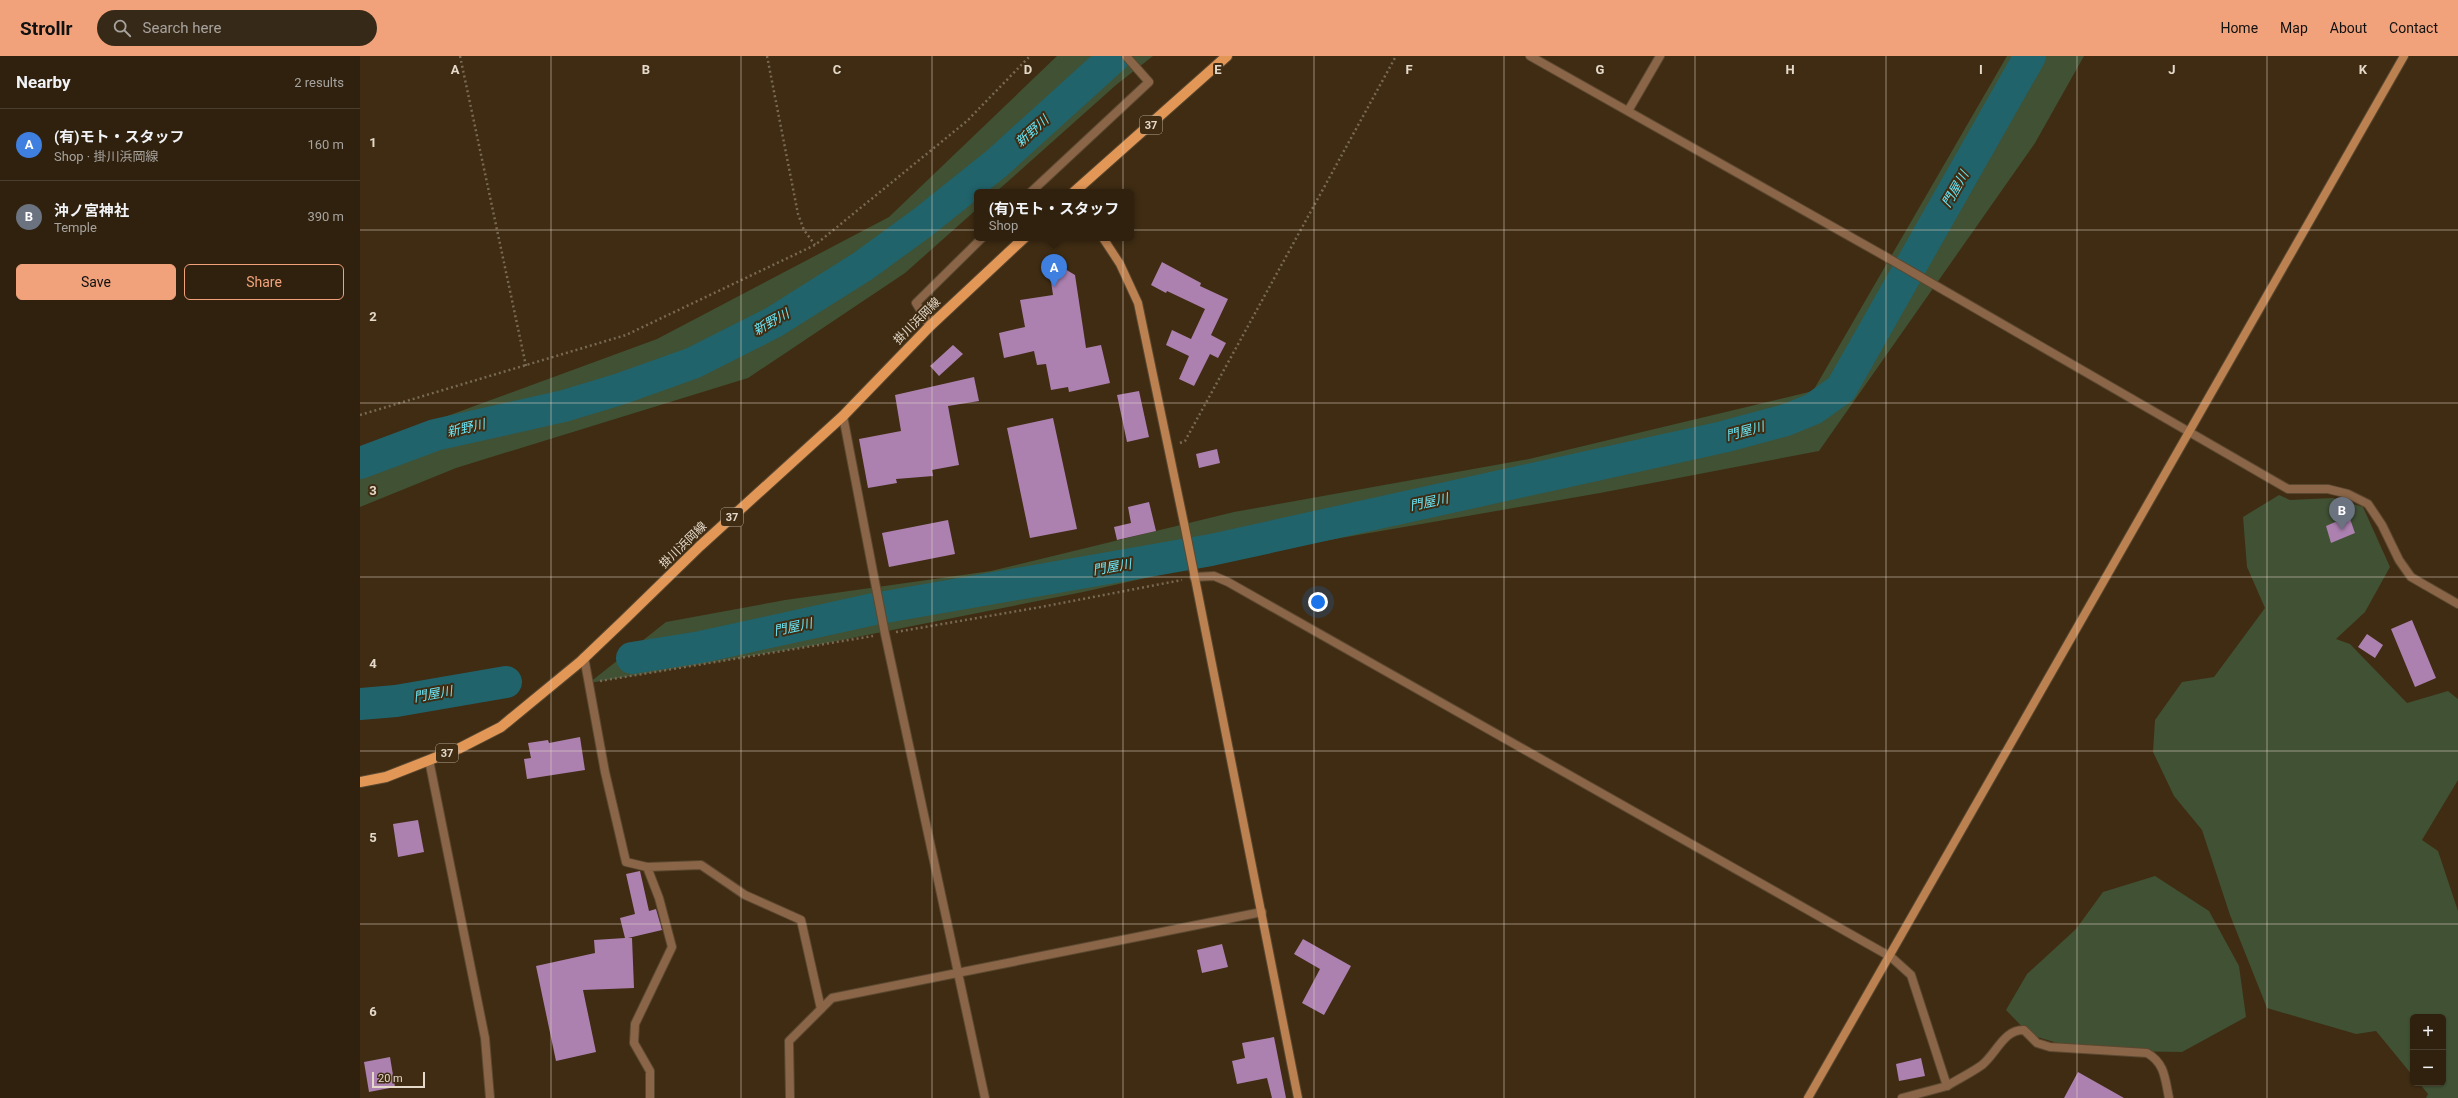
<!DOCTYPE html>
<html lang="en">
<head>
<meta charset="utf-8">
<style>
  :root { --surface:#2f210e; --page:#372917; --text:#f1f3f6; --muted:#a7a39e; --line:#4a3e2e; --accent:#f1a27b }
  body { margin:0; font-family:Roboto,"Noto Sans JP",sans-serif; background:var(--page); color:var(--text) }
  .controls { position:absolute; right:12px; bottom:12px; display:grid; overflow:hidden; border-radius:6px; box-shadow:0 1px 3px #0004 }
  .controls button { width:36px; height:36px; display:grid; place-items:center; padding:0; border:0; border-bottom:1px solid var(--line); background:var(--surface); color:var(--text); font:20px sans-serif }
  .scale { position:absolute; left:12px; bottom:10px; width:53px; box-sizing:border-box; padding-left:4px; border:2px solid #e5d9ca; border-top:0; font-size:11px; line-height:14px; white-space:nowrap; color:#e5d9ca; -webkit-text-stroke:3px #3f2c13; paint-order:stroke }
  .you { position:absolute; left:958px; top:546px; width:14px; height:14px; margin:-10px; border:3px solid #fff; border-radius:50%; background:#1a73e8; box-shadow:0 0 0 6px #1a73e833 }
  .badge { display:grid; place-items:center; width:26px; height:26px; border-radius:50%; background:var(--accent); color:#fff; font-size:13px; font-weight:700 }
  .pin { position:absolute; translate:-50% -33px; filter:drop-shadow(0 1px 2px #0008) }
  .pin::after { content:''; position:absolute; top:21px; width:14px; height:12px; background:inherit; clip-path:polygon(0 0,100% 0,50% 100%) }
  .popup { position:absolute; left:614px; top:133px; width:160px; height:52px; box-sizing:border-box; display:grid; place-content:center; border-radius:6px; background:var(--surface); filter:drop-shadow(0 1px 3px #0005); font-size:13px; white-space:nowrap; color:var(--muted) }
  .popup b { font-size:15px; color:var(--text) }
  .popup::after { content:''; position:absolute; left:50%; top:100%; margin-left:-8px; border:8px solid transparent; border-top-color:var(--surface) }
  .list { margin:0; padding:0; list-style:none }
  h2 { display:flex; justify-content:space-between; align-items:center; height:52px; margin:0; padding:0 16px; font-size:17px }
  h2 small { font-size:13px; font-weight:400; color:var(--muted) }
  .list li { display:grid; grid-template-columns:26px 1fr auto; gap:12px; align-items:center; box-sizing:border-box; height:72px; padding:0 16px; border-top:1px solid var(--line) }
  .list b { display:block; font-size:15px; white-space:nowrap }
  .list p { margin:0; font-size:13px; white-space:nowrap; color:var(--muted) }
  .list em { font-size:13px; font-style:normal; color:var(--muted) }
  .actions { display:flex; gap:8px; padding:12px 16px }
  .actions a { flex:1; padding:9px 0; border:1px solid var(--accent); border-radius:6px; text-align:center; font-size:14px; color:var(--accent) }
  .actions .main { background:var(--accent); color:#111 }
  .icon { flex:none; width:22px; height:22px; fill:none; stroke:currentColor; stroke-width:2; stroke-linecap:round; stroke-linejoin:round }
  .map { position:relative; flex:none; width:2098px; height:1042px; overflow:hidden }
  header { display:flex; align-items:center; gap:24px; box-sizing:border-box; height:56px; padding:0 20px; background:var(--accent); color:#111 }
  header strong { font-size:19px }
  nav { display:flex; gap:22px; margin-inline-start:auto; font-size:14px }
  .search { width:280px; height:36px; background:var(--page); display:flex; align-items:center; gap:10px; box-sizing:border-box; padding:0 14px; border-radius:22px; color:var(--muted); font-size:15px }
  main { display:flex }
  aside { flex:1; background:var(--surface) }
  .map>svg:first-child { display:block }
  .green { fill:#405134 }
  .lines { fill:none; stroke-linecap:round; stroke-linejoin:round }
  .river { stroke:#21636b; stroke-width:32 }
  .building { fill:#ac81b0 }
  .lane-casing { stroke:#5a4830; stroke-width:10 }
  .street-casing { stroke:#5a4830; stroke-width:10 }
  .secondary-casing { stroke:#5a4830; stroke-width:10 }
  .primary-casing { stroke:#5a4830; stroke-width:12 }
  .path { stroke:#796953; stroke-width:2.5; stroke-dasharray:2 3; stroke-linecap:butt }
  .lane { stroke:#8a6547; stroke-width:8 }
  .street { stroke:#8a6547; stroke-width:8 }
  .secondary { stroke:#bc8151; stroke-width:8 }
  .primary { stroke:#e29757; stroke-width:10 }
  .grid { fill:none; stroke:#e5d9ca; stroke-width:1; stroke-opacity:0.55 }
  .labels { text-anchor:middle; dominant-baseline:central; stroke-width:4; stroke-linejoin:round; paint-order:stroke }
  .shield { fill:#3f2c13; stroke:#b3a593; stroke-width:1 }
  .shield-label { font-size:11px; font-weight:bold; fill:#e5d9ca }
  .street-label { font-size:12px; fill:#e5d9ca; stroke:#3f2c13 }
  .water-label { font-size:13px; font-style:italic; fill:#69e6f6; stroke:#3f2c13 }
  .grid-label { font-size:13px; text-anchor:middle; font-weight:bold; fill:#e5d9ca; stroke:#3f2c13; stroke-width:4; stroke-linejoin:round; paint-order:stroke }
</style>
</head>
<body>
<header>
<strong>Strollr</strong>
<div class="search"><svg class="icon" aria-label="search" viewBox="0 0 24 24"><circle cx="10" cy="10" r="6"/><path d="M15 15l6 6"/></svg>Search here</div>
<nav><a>Home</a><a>Map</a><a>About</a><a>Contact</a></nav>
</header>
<main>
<aside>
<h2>Nearby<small>2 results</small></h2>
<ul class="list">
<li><span class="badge" style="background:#3f7fe0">A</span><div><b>(有)モト・スタッフ</b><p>Shop · 掛川浜岡線</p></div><em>160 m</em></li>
<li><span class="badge" style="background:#6b7280">B</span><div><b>沖ノ宮神社</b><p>Temple</p></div><em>390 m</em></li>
</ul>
<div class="actions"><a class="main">Save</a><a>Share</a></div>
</aside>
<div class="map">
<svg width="2098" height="1042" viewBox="0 0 2098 1042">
  <rect width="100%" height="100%" fill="#3f2c13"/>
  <!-- green -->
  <path class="green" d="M697,0H793L756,29L636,136H617V153L545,217L388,322L96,412L0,451V392L297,283L529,161Z
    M1647,0H1724L1675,87L1459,395L1240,437L906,495L723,536L462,588L229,627L306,566L425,544L631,515L874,456L1169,403L1453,335Z
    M1919,439L1930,444L1973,442L2003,451L2030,511L2005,556L1976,583L1990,588L2047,647L2088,635L2098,643V724L2062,784L2078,795L2098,855V1042H2066L2068,1038L2059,1027H2083V961H2053V1020L2016,975L1996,978L1907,952L1870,859L1842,774L1814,740L1793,696L1795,664L1822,626L1854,621L1905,552L1887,511L1883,461Z
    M1795,820L1849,855L1879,910L1886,961L1822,996L1756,995L1715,992L1670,979L1646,954L1667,918L1716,873L1743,836Z"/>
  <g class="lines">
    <!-- river -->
    <path class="river" d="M0,407L75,379L204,350L260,333L333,307L414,266L503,210L562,167L637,107L755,0
      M272,602L341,591L514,553L851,494L1363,381L1426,364L1453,353L1481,333L1670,0
      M0,648L36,645L146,626"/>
  </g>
  <!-- building -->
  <path class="building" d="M802,206L841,227L840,230L868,243L851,279L866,287L858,302L850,298L834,330L819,323L829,300L806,289L812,274L831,283L845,253L807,235L806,237L791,229Z
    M700,210L715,219L726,292L741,289L750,327L709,336L708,331L691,334L686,308L677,309L674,295L644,302L639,277L665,271L660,244L693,239L689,212Z
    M593,289L603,298L579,320L570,310Z
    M614,321L619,345L588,350L599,409L572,414L573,420L536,423L537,427L508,432L499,383L541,375L535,339Z
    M779,335L789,381L767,386L757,339Z
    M693,362L717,473L670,482L647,372Z
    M857,393L860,407L839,412L836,398Z
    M789,446L796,475L757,484L754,471L771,467L768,451Z
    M1989,460L1995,477L1971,487L1966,470Z
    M588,464L595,498L529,511L522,477Z
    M2052,564L2076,622L2055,631L2031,573Z
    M2007,578L2023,589L2015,602L1998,591Z
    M220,681L225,714L167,723L164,703L171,702L168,687L188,684L189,687Z
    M58,764L64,796L38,801L33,768Z
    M280,815L289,855L296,853L302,874L268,882H272L274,932L223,934L236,996L196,1005L176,910L235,897L234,884L265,882L260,862L275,858L266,818Z
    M943,883L991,910L964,959L942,947L960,913L934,898Z
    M862,888L868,911L842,917L837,894Z
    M914,981L926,1042H912L907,1022L877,1028L872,1005L885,1002L882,987Z
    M30,1001L35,1031L9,1036L4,1006Z
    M1561,1002L1565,1020L1539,1025L1536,1008Z
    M1718,1016L1764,1042H1704Z"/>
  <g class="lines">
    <!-- lane casing -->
    <g class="lane-casing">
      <path id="lane" d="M1542,1042L1587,1030"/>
    </g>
    <!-- street casing -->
    <g class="street-casing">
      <path id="street" d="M1170,0L1521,198L1928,433H1968L1988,438L2008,448L2022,469L2039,504L2051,521L2098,548
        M1268,55L1300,0
        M671,136L789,26L766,0
        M570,270L556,247L622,182
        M483,360L525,578L625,1042
        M834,521L854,520L868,526L1531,901L1551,919L1587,1030C1598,1023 1611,1017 1622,1009C1636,998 1644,973 1664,974L1677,987L1690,991L1787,997C1805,1007 1805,1023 1809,1042
        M224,601L245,716L266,806L287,811L341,809L385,839L441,864L461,953
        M69,704L125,982L130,1042
        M287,811L299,842L312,891L275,968L274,987L290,1015V1042
        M430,1042L429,985L472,942L902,856"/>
    </g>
    <!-- secondary casing -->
    <g class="secondary-casing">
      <path id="secondary" d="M743,182L760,208L778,247L825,472L938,1042
        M1448,1042L2044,0"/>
    </g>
    <!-- primary casing -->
    <g class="primary-casing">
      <path id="primary" d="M714,136L867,0
        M0,726L26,721L100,692L141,671L220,606L263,565L340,490L483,360L570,270L664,182"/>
    </g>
    <!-- path -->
    <path class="path" d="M100,0L166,310
      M407,0L438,158L444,174L455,189
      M0,359L266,279L455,189L607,65L670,0
      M820,387L825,385L1036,0
      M536,576L681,551L822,524
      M240,625L513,580"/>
    <!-- lane -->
    <use href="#lane" class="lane"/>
    <!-- street -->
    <use href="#street" class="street"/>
    <!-- secondary -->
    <use href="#secondary" class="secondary"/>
    <!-- primary -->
    <use href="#primary" class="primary"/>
  </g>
  <!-- grid -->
  <path class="grid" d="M191,0V1042M381,0V1042M572,0V1042M763,0V1042M954,0V1042M1144,0V1042M1335,0V1042M1526,0V1042M1717,0V1042M1907,0V1042M0,174H2098M0,347H2098M0,521H2098M0,695H2098M0,868H2098"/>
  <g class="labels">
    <!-- shield labels -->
    <g class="shield">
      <rect x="780" y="60" width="22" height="18" rx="3"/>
      <rect x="361" y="452" width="22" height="18" rx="3"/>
      <rect x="76" y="688" width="22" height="18" rx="3"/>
    </g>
    <g class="shield-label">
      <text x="791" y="69">37</text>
      <text x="372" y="461">37</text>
      <text x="87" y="697">37</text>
    </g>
    <!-- street labels -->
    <g class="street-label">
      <text transform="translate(557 265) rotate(-45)">掛川浜岡線</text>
      <text transform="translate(323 489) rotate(-44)">掛川浜岡線</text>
    </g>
    <!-- water labels -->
    <g class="water-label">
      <text transform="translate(672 75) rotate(-42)">新野川</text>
      <text transform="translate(1595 133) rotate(-60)">門屋川</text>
      <text transform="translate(411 266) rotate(-29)">新野川</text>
      <text transform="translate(106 372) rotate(-13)">新野川</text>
      <text transform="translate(1385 375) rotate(-15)">門屋川</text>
      <text transform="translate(1069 446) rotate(-12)">門屋川</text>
      <text transform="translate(752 511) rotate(-10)">門屋川</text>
      <text transform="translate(433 571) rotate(-12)">門屋川</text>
      <text transform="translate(73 638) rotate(-10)">門屋川</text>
    </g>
  </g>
  <g class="grid-label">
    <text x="95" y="18">A</text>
    <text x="286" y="18">B</text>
    <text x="477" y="18">C</text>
    <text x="668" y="18">D</text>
    <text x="858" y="18">E</text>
    <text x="1049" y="18">F</text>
    <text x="1240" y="18">G</text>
    <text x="1430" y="18">H</text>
    <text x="1621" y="18">I</text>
    <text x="1812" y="18">J</text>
    <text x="2003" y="18">K</text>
    <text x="13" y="91">1</text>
    <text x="13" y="265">2</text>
    <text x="13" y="439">3</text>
    <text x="13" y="612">4</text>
    <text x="13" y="786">5</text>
    <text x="13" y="960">6</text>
  </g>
</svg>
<div class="controls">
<button>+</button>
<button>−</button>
</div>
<div class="scale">20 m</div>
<div class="you"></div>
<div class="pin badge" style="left:694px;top:231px;background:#3f7fe0">A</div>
<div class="popup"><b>(有)モト・スタッフ</b>Shop</div>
<div class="pin badge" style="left:1982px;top:474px;background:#6b7280">B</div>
</div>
</main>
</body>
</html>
